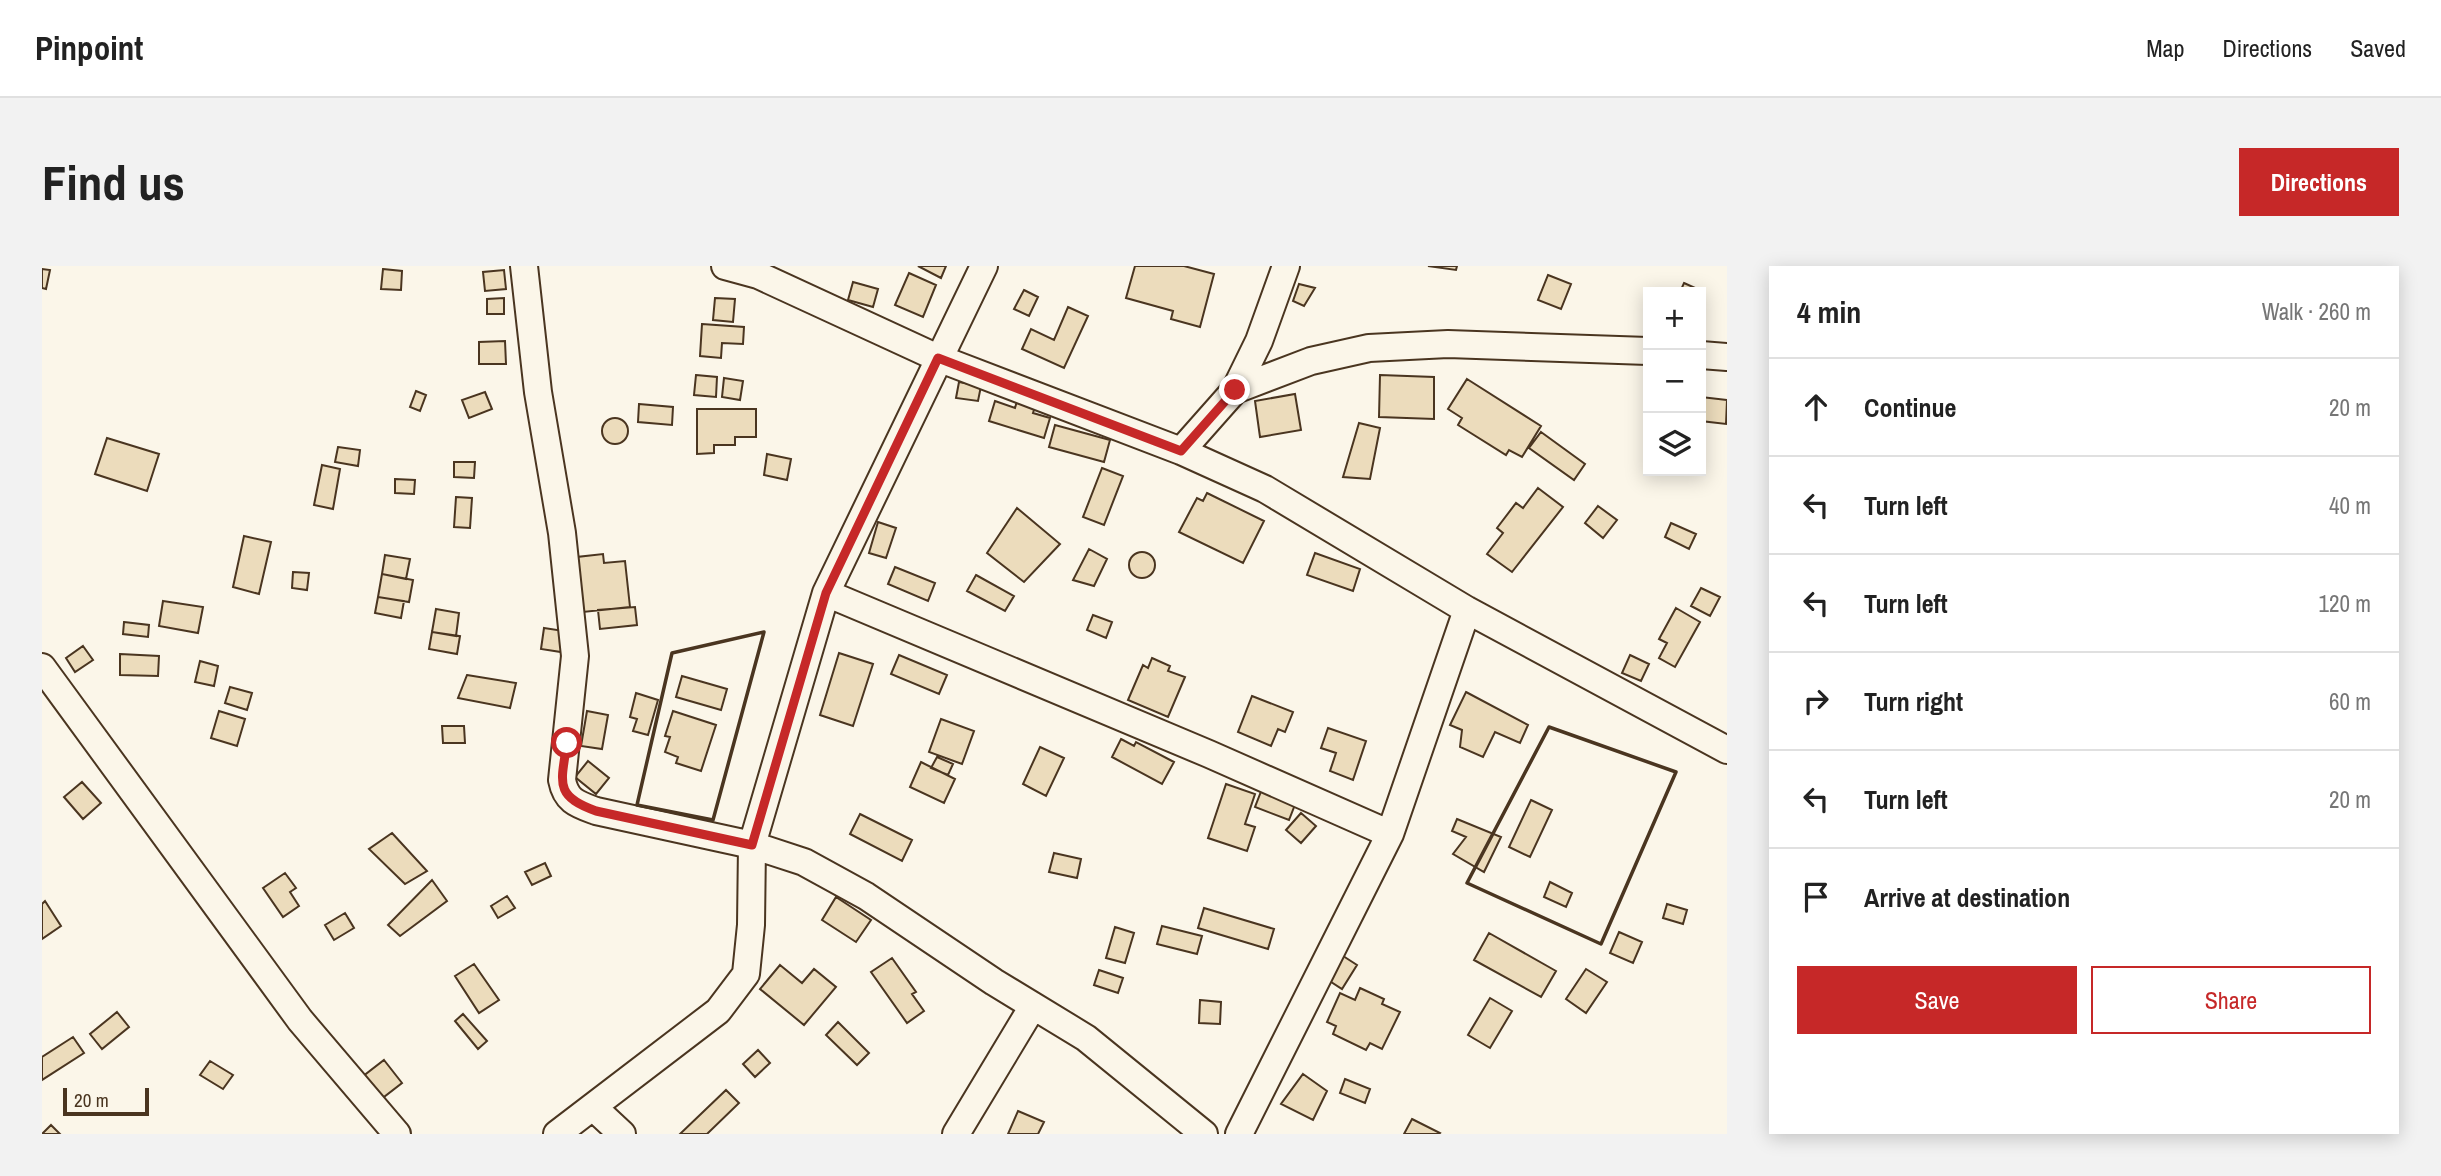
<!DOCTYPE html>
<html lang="en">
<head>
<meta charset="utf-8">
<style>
  :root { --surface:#fff; --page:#f2f2f2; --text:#222; --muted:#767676; --line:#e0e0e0; --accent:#c62828 }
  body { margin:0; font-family:"Archivo Narrow",sans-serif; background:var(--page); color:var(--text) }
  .controls { position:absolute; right:21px; top:21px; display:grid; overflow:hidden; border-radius:0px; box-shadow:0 4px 18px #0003 }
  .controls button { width:63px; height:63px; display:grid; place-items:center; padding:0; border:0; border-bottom:2px solid var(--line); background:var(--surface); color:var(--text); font:35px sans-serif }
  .scale { position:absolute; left:21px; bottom:18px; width:86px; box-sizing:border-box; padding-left:7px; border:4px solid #4a3520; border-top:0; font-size:19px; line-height:24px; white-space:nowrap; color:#4a3520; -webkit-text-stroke:5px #fbf6e9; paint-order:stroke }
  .stop { position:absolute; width:21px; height:21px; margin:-16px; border:5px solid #c62828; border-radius:50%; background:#fff }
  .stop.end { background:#c62828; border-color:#fff; box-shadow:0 2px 7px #0008 }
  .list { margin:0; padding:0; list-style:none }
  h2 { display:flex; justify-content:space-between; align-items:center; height:91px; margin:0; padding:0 28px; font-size:30px }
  h2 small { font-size:23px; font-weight:400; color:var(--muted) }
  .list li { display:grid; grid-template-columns:46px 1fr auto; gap:21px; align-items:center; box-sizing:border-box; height:98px; padding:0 28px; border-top:2px solid var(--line) }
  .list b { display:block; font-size:26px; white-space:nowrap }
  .list em { font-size:23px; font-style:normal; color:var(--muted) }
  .actions { display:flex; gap:14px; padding:21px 28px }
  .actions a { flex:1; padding:16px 0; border:2px solid var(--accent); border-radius:0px; text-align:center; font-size:24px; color:var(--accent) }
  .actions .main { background:var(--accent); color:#fff }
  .icon { flex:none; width:38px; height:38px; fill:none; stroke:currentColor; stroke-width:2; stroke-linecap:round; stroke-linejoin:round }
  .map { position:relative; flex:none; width:1685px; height:868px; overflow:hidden; border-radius:0px }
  header { display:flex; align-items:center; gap:42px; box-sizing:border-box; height:98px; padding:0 35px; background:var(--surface); border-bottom:2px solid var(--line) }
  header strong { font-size:33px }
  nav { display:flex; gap:38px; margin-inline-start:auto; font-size:24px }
  .intro { display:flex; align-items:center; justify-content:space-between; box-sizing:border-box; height:168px; padding:0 42px }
  h1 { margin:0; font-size:49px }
  .button { padding:18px 32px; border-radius:0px; background:var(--accent); color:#fff; font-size:24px; font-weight:700 }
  main { display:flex; gap:42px; padding:0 42px }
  aside { flex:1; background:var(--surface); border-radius:0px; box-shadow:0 4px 18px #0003 }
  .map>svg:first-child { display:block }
  .building { fill:#ecdcbc; stroke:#4a3520; stroke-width:2 }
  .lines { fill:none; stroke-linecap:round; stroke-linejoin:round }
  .minor-casing { stroke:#4a3520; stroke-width:30 }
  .minor { stroke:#fbf6e9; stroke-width:26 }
  .wall { stroke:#4a3520; stroke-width:3.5 }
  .route { stroke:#c62828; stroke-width:9 }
</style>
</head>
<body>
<header>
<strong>Pinpoint</strong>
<nav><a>Map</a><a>Directions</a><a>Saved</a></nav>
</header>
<div class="intro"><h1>Find us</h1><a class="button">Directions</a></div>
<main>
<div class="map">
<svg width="1685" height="868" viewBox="0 0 1685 868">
  <rect width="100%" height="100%" fill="#fbf6e9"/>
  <!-- building -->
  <path class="building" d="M876,0H904L899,12Z
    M1093,0H1142L1172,8L1158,61L1129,53L1131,45L1084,32Z
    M1386,0H1415L1414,4Z
    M0,3L8,4L4,23L0,22Z
    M341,3L360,5L359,24L339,23Z
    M462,4L464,23L443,25L441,6Z
    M867,7L894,19L881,51L853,39Z
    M1506,9L1529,18L1519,43L1496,34Z
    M811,16L836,23L831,41L806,34Z
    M1642,17L1660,25L1659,29V26H1638Z
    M1257,18L1273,22L1262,40L1251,35Z
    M982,24L996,31L987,50L972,43Z
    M462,32V48H445V33Z
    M673,32L693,33L691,56L671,54Z
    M1026,41L1046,50L1022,102L980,83L989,63L1012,74Z
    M660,58L702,61L701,78L680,77L679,92L658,90Z
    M463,75L464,98H437V76Z
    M654,109L675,111L674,131L652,129Z
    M1338,109L1392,111V153L1337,151Z
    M682,112L701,115L698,134L680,131Z
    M1425,113L1499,160L1480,191L1467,184L1464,189L1416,159L1420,152L1406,143Z
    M917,116L939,120L936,135L914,132Z
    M374,125L384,129L378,145L368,141Z
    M443,126L450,143L427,152L420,134Z
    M1253,128L1259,164L1218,171L1213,135Z
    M1659,131L1685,134L1684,158L1659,155Z
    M953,135L973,142L975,135L993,141L991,147L1008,152L1002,172L947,155Z
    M597,138L631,141L630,159L596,156Z
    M655,143H714V171H693V179H672V187L655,188Z
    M560 165a13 13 0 1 1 26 0a13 13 0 1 1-26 0Z
    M1317,157L1338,162L1328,213L1301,211Z
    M1013,159L1068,174L1062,196L1007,181Z
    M1499,166L1543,198L1532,214L1487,182Z
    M65,172L117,188L105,225L53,208Z
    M296,181L318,184L316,200L293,196Z
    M725,188L749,193L745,214L722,209Z
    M412,196H433L432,212L412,211Z
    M280,199L298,203L291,243L272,239Z
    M1060,202L1081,210L1062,259L1041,251Z
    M353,213L373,214L372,228L353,227Z
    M1496,222L1521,241L1470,306L1445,288L1461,267L1455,262L1474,237L1481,242Z
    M1165,227L1222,255L1201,297L1137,266L1155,232L1161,235Z
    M414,231L430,232L428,262L412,261Z
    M1556,240L1575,254L1561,272L1543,257Z
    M975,242L1018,278L982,316L945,287Z
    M836,256L854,262L844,292L827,287Z
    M1629,257L1654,268L1647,283L1623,271Z
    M202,270L229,276L217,328L191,321Z
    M1047,283L1065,293L1052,320L1031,314Z
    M1087 299a13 13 0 1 1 26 0a13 13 0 1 1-26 0Z
    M1273,287L1318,303L1311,325L1265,309Z
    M561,288L562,297L583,295L588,341L541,346L535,291Z
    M343,289L368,293L364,313L340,308Z
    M853,301L893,317L886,335L846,318Z
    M251,306L267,307L265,324L250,322Z
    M340,308L371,314L367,336L336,331Z
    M934,309L972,330L963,345L925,325Z
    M1659,322L1678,331L1668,350L1649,340Z
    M336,331L362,335L359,352L333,347Z
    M121,335L161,341L156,367L117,360Z
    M593,341L595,359L558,363L556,344Z
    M1634,342L1658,356L1633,401L1617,392L1625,377L1617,373Z
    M394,343L417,347L414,370L390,366Z
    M1051,349L1070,356L1064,372L1045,364Z
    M82,356L107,359L106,371L81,368Z
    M502,362L522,365L519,386L499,383Z
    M390,366L418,370L415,388L387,383Z
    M41,380L51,394L33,406L24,392Z
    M797,387L831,398L811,460L778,449Z
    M78,388L117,390L116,410L78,409Z
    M857,389L905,409L897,428L849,408Z
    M1588,389L1607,398L1599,415L1580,407Z
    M1110,392L1128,400L1126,405L1143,411L1126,451L1086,434L1101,399L1106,402Z
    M158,395L176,400L172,420L153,416Z
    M425,409L474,417L468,442L416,432Z
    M640,410L685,423L679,444L634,431Z
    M188,421L210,427L205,444L183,437Z
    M1424,426L1486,459L1478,477L1453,466L1441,491L1418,481L1420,464L1408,459Z
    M594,427L616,434L606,469L591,465L595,453L588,451Z
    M1210,430L1251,446L1243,466L1236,463L1229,480L1196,466Z
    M177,445L203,453L195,480L169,472Z
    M545,445L566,449L560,483L539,480Z
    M631,445L674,459L659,505L634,497L636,491L623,486L628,471L623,470Z
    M899,453L932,465L920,498L887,486Z
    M400,460H422L423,477H401Z
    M1286,462L1324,475L1311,514L1288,505L1294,487L1279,482Z
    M1079,473L1092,480L1094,476L1132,496L1120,518L1070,491Z
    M998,481L1022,492L1004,530L981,518Z
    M895,491L911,498L906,509L889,502Z
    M546,495L567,512L554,528L533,511Z
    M879,496L913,513L902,537L868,521Z
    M40,516L59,537L41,553L22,531Z
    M1184,518L1213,528L1203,558L1213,561L1205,585L1166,572Z
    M1220,523L1254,536L1247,554L1213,541Z
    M1489,534L1510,544L1488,591L1467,581Z
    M1259,547L1274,560L1259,577L1244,564Z
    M818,548L870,574L860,595L808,568Z
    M1415,553L1459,571L1442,606L1411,588L1424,571L1410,565Z
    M350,567L385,605L363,618L327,583Z
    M1012,587L1039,593L1035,612L1007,606Z
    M503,597L509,610L490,619L483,606Z
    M243,607L254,622L248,626L257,640L241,651L221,622Z
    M390,614L405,635L358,670L346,659Z
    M1508,616L1530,627L1524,641L1502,631Z
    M465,630L473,642L456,652L449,640Z
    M794,631L829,654L814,676L780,654Z
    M3,635L19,660L0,673V638Z
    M1625,638L1645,644L1641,658L1621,652Z
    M1162,642L1232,663L1226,683L1156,662Z
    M303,647L312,662L292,674L283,659Z
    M1120,660L1160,670L1155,688L1115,678Z
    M1073,661L1092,667L1083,697L1064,692Z
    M1577,666L1600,676L1591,697L1568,687Z
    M1447,667L1514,705L1499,731L1432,694Z
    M1298,688L1315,699L1300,723L1283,712Z
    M850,692L874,726L870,728L882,745L865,757L829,706Z
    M432,698L457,734L437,747L413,710Z
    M738,699L760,717L772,703L794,721L762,759L718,723Z
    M1544,703L1565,716L1544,747L1524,733Z
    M1057,704L1081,712L1076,727L1052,719Z
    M1318,722L1342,733L1340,738L1358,746L1340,783L1328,777L1324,784L1291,768L1294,760L1285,756L1298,727L1313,734Z
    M1448,732L1470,745L1448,782L1426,769Z
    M1158,734L1179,736L1178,758L1157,757Z
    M75,746L87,761L60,783L48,768Z
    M421,748L445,775L436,783L413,755Z
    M796,756L827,787L815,799L784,769Z
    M31,771L42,787L0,814V791Z
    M716,784L728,797L713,811L701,798Z
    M342,794L360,817L338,834L320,811Z
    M168,795L191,809L181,823L158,809Z
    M1261,808L1285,825L1271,854L1239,838Z
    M1303,813L1328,823L1323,837L1298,827Z
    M684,824L697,837L665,868H638Z
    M976,845L1002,856L996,868H966Z
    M1370,853L1398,867L1397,868H1362Z
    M9,859L18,868H0Z"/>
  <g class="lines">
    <!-- minor casing -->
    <g class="minor-casing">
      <path id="minor" d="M482,0L496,126L520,267L533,390L520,514C524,535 535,538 554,545L710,579L762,596L824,630L952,716L1044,772L1162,868
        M683,0L716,9L896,92L1139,185L1223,223L1425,344L1685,484
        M1659,89L1685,91
        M1193,124L1269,95L1327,82L1406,78L1606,85
        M1139,185L1193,124L1217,75L1244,0
        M784,327L1167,488L1348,568
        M0,401L258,754L355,868
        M551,841L580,868
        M515,868L676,745L704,708L709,659L710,579L784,327L942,0
        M914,868L991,740
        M1197,868L1348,568L1425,344"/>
    </g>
    <!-- minor -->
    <use href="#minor" class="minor"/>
    <!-- wall -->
    <path class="wall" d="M722,366L671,554L595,539L630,387Z
      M1507,461L1634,506L1559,678L1425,617Z"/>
  </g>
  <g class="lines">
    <!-- route -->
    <path class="route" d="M525,477C519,517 512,530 554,545L710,579L784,327L896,92L1139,185L1193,124"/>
  </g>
</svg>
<div class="controls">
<button>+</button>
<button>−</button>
<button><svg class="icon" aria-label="layers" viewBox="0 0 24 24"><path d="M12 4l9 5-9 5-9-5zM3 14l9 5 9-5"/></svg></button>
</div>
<div class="scale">20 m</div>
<div class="stop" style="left:525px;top:477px"></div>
<div class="stop end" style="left:1193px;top:124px"></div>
</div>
<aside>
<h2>4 min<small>Walk · 260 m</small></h2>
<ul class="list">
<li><svg class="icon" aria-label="ahead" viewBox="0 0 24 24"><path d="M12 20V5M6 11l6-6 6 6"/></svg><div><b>Continue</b></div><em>20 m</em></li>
<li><svg class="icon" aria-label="left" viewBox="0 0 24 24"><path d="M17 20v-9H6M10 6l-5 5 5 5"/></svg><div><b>Turn left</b></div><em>40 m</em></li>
<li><svg class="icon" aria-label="left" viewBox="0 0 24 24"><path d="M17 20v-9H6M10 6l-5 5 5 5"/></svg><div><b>Turn left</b></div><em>120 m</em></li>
<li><svg class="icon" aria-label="right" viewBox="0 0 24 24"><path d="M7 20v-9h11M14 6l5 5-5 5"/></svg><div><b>Turn right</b></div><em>60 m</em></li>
<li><svg class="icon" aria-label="left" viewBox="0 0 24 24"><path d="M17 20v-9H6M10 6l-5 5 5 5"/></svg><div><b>Turn left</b></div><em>20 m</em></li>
<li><svg class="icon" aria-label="arrive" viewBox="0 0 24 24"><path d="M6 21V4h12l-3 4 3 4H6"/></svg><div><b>Arrive at destination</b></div></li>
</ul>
<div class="actions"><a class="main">Save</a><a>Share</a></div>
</aside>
</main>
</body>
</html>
